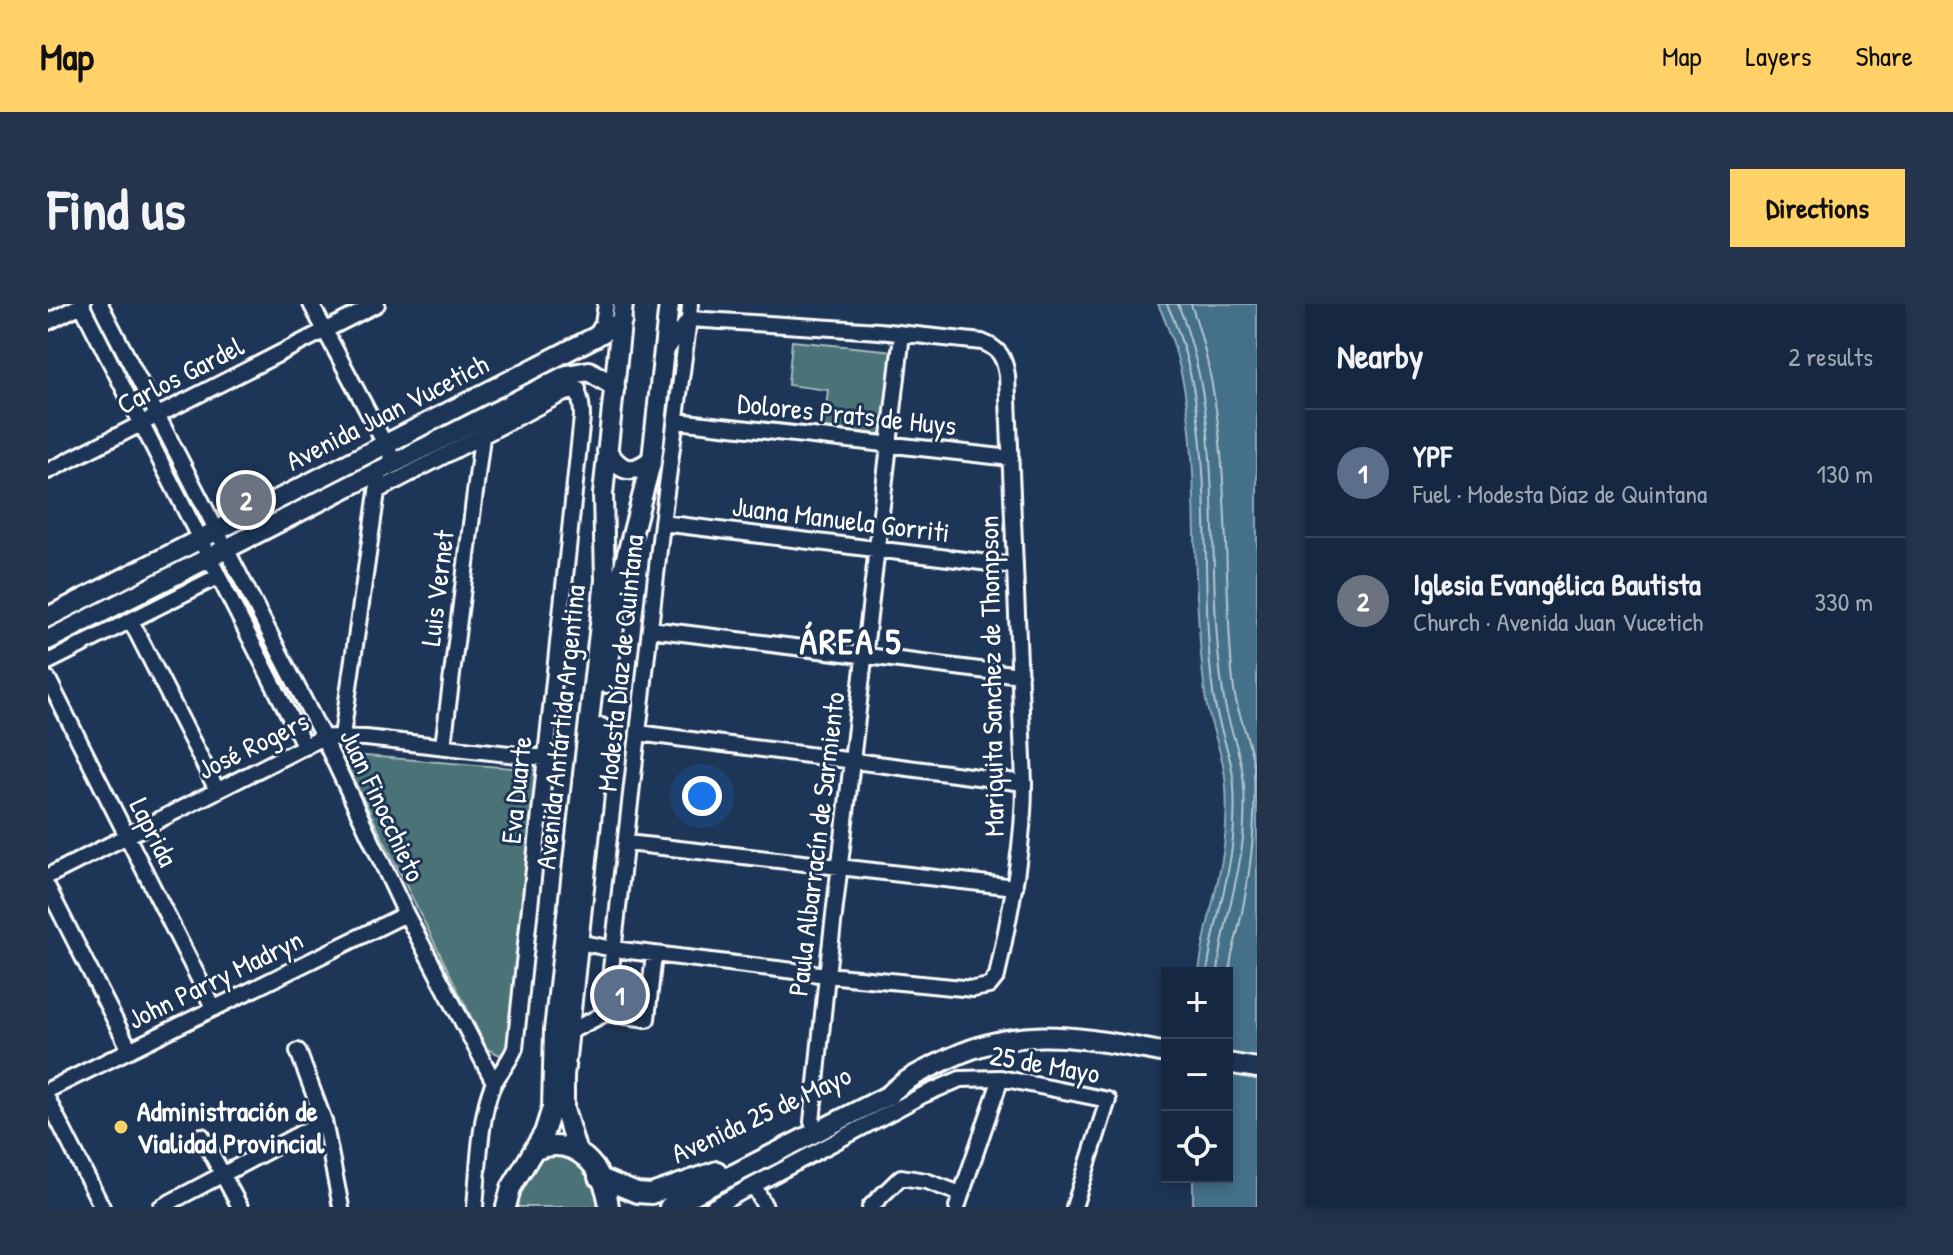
<!DOCTYPE html>
<html lang="en">
<head>
<meta charset="utf-8">
<style>
  :root { --surface:#162841; --page:#23344c; --text:#f1f3f6; --muted:#9ea6b1; --line:#35445a; --accent:#ffd166 }
  body { margin:0; font-family:"Patrick Hand",sans-serif; background:var(--page); color:var(--text) }
  .controls { position:absolute; right:24px; bottom:24px; display:grid; overflow:hidden; border-radius:0px; box-shadow:0 4px 12px #0003 }
  .controls button { width:72px; height:72px; display:grid; place-items:center; padding:0; border:0; border-bottom:2px solid var(--line); background:var(--surface); color:var(--text); font:40px sans-serif }
  .you { position:absolute; left:654px; top:492px; width:28px; height:28px; margin:-20px; border:6px solid #fff; border-radius:50%; background:#1a73e8; box-shadow:0 0 0 12px #1a73e833 }
  .badge { display:grid; place-items:center; width:52px; height:52px; border-radius:50%; background:var(--accent); color:#fff; font-size:26px; font-weight:700 }
  .pin { position:absolute; translate:-50% -50%; border:4px solid #fff; box-shadow:0 2px 8px #0006 }
  .list { margin:0; padding:0; list-style:none }
  h2 { display:flex; justify-content:space-between; align-items:center; height:104px; margin:0; padding:0 32px; font-size:34px }
  h2 small { font-size:26px; font-weight:400; color:var(--muted) }
  .list li { display:grid; grid-template-columns:52px 1fr auto; gap:24px; align-items:center; box-sizing:border-box; height:128px; padding:0 32px; border-top:2px solid var(--line) }
  .list b { display:block; font-size:30px; white-space:nowrap }
  .list p { margin:0; font-size:26px; white-space:nowrap; color:var(--muted) }
  .list em { font-size:26px; font-style:normal; color:var(--muted) }
  .icon { flex:none; width:44px; height:44px; fill:none; stroke:currentColor; stroke-width:2; stroke-linecap:round; stroke-linejoin:round }
  .map { position:relative; flex:none; width:1209px; height:903px; overflow:hidden; border-radius:0px }
  header { display:flex; align-items:center; gap:48px; box-sizing:border-box; height:112px; padding:0 40px; background:var(--accent); color:#111 }
  header strong { font-size:38px }
  nav { display:flex; gap:44px; margin-inline-start:auto; font-size:28px }
  .intro { display:flex; align-items:center; justify-content:space-between; box-sizing:border-box; height:192px; padding:0 48px }
  h1 { margin:0; font-size:56px }
  .button { padding:20px 36px; border-radius:0px; background:var(--accent); color:#111; font-size:28px; font-weight:700 }
  main { display:flex; gap:48px; padding:0 48px }
  aside { flex:1; background:var(--surface); border-radius:0px; box-shadow:0 4px 12px #0003 }
  .map>svg:first-child { display:block }
  .green { fill:#4c7377; stroke:#a6b9bb; stroke-width:2 }
  .water { fill:#45708a; stroke:#8fa9b9; stroke-width:2 }
  .lines { fill:none; stroke-linecap:round; stroke-linejoin:round }
  .shore { stroke:#b5c6d0; stroke-width:2 }
  .minor-casing { stroke:#fff; stroke-width:20 }
  .major-casing { stroke:#fff; stroke-width:24 }
  .minor { stroke:#1d3557; stroke-width:14 }
  .major { stroke:#1d3557; stroke-width:18 }
  .poi-dot { fill:#ffd166; stroke:#1d3557; stroke-width:3 }
  .labels { text-anchor:middle; dominant-baseline:central; stroke-width:6; stroke-linejoin:round; paint-order:stroke }
  .street-label { font-size:28px; fill:#fff; stroke:#1d3557 }
  .poi-label { font-size:28px; font-weight:bold; fill:#fff; stroke:#1d3557; text-anchor:start }
  .district-label { font-size:36px; font-weight:bold; letter-spacing:2px; fill:#fff; stroke:#1d3557 }
</style>
</head>
<body>
<header>
<strong>Map</strong>
<nav><a>Map</a><a>Layers</a><a>Share</a></nav>
</header>
<div class="intro"><h1>Find us</h1><a class="button">Directions</a></div>
<main>
<div class="map">
<svg width="1209" height="903" viewBox="0 0 1209 903">
  <rect width="100%" height="100%" fill="#1d3557"/>
  <filter id="ink" filterUnits="userSpaceOnUse"><feTurbulence type="fractalNoise" baseFrequency=".0125" numOctaves="2"/><feDisplacementMap in="SourceGraphic" scale="16" xChannelSelector="R" yChannelSelector="G"/><feConvolveMatrix kernelMatrix="1 2 1 2 8 2 1 2 1" color-interpolation-filters="sRGB"/></filter>
  <g filter="url(#ink)">
    <!-- green -->
    <path class="green" d="M744,37L846,47L838,137L775,131L780,86L740,81Z
      M293,450L488,466L459,744L452,751L439,745Z
      M500,849C532,852 543,876 555,903H465L483,862Z"/>
    <!-- water -->
    <path class="water" d="M1110,0H1209V903H1145V873H1179V669H1151C1156,619 1176,571 1178,520C1179,503 1179,483 1176,466C1172,440 1159,415 1157,389C1152,351 1150,313 1148,274C1145,183 1150,85 1110,0Z"/>
    <g class="lines">
      <!-- shore -->
      <path class="shore" d="M1119,0C1173,116 1149,265 1165,389C1168,413 1177,436 1183,460C1187,478 1187,501 1186,520C1184,571 1165,619 1159,669
        M1130,0C1181,129 1155,257 1175,389C1178,414 1188,436 1193,460C1197,478 1197,501 1196,520C1194,571 1174,619 1170,669
        M1143,0C1182,112 1175,221 1182,338C1183,356 1184,375 1187,392C1192,416 1203,439 1206,463C1209,527 1201,588 1184,650C1182,660 1182,670 1179,680"/>
      <!-- minor casing -->
      <g class="minor-casing">
        <path id="minor" d="M33,0L257,443
          M52,0L275,433L358,610L446,778
          M263,0L347,159
          M0,18L35,0
          M547,33L555,20L558,0
          M616,50L641,15L642,0
          M629,117L963,154
          M0,167L329,0
          M329,187L512,91L530,85
          M614,219L966,262
          M83,317L169,486
          M602,325L972,371
          M0,358L171,272
          M0,375L165,703
          M590,429L976,479
          M294,432L332,167
          M395,442L434,133
          M579,539L967,583
          M0,572L275,433L318,434L497,454
          M0,584L82,746
          M530,638L565,645L779,671L925,685L941,682L949,672C962,608 976,545 976,479L959,71C956,53 952,45 934,38L831,27L641,15L614,219L558,709
          M519,729L558,709L599,715L606,650
          M250,747L276,817L293,903
          M0,786L358,610
          M0,796L54,903
          M764,818L779,671L854,30
          M154,832L192,903
          M706,881L717,903
          M113,903L276,817
          M427,903C430,872 432,802 447,777C454,765 462,757 467,744L534,113C534,95 530,85 519,71
          M665,903L875,791L912,775L953,774L1060,796L1026,903
          M822,903L853,873L878,877L913,890
          M909,903L953,774"/>
      </g>
      <!-- major casing -->
      <g class="major-casing">
        <path id="major" d="M559,147C572,167 584,172 604,155
          M0,313L547,33L574,17
          M0,336L519,71L541,67L567,83
          M558,379L573,273L604,155L621,0
          M1179,759L1209,764
          M528,845L516,805V772L553,424
          M485,847C526,829 557,863 561,903
          M550,873L589,889L603,890L669,867
          M458,903L463,884L496,829L504,804L506,726L557,276L555,190L575,0
          M621,903L841,791C856,776 873,768 892,759C973,717 1034,734 1119,749"/>
      </g>
      <!-- minor -->
      <use href="#minor" class="minor"/>
      <!-- major -->
      <use href="#major" class="major"/>
    </g>
  </g>
  <!-- markers -->
  <circle class="poi-dot" cx="73" cy="823" r="8"/>
  <g class="labels">
    <!-- street labels -->
    <g class="street-label">
      <text transform="translate(132 71) rotate(-27)">Carlos Gardel</text>
      <text transform="translate(339 108) rotate(-27)">Avenida Juan Vucetich</text>
      <text transform="translate(799 110) rotate(6)">Dolores Prats de Huys</text>
      <text transform="translate(793 215) rotate(7)">Juana Manuela Gorriti</text>
      <text transform="translate(389 284) rotate(-83)">Luis Vernet</text>
      <text transform="translate(572 359) rotate(-84)">Modesta Díaz de Quintana</text>
      <text transform="translate(943 372) rotate(-91)">Mariquita Sanchez de Thompson</text>
      <text transform="translate(512 423) rotate(-84)">Avenida Antártida Argentina</text>
      <text transform="translate(205 441) rotate(-26)">José Rogers</text>
      <text transform="translate(468 486) rotate(-84)">Eva Duarte</text>
      <text transform="translate(335 501) rotate(65)">Juan Finocchieto</text>
      <text transform="translate(106 528) rotate(63)">Laprida</text>
      <text transform="translate(768 540) rotate(-83)">Paula Albarracín de Sarmiento</text>
      <text transform="translate(167 675) rotate(-26)">John Parry Madryn</text>
      <text transform="translate(997 760) rotate(10)">25 de Mayo</text>
      <text transform="translate(713 810) rotate(-25)">Avenida 25 de Mayo</text>
    </g>
    <!-- poi labels -->
    <g class="poi-label">
      <text x="89" y="807">Administración de<tspan x="89" dy="32">Vialidad Provincial</tspan></text>
    </g>
    <!-- district labels -->
    <g class="district-label">
      <text x="803" y="336">ÁREA 5</text>
    </g>
  </g>
</svg>
<div class="controls">
<button>+</button>
<button>−</button>
<button><svg class="icon" aria-label="locate" viewBox="0 0 24 24"><circle cx="12" cy="12" r="6"/><path d="M12 2v4M12 18v4M2 12h4M18 12h4"/></svg></button>
</div>
<div class="you"></div>
<div class="pin badge" style="left:572px;top:691px;background:#5c6f8a">1</div>
<div class="pin badge" style="left:198px;top:196px;background:#6b7280">2</div>
</div>
<aside>
<h2>Nearby<small>2 results</small></h2>
<ul class="list">
<li><span class="badge" style="background:#5c6f8a">1</span><div><b>YPF</b><p>Fuel · Modesta Díaz de Quintana</p></div><em>130 m</em></li>
<li><span class="badge" style="background:#6b7280">2</span><div><b>Iglesia Evangélica Bautista</b><p>Church · Avenida Juan Vucetich</p></div><em>330 m</em></li>
</ul>
</aside>
</main>
</body>
</html>
